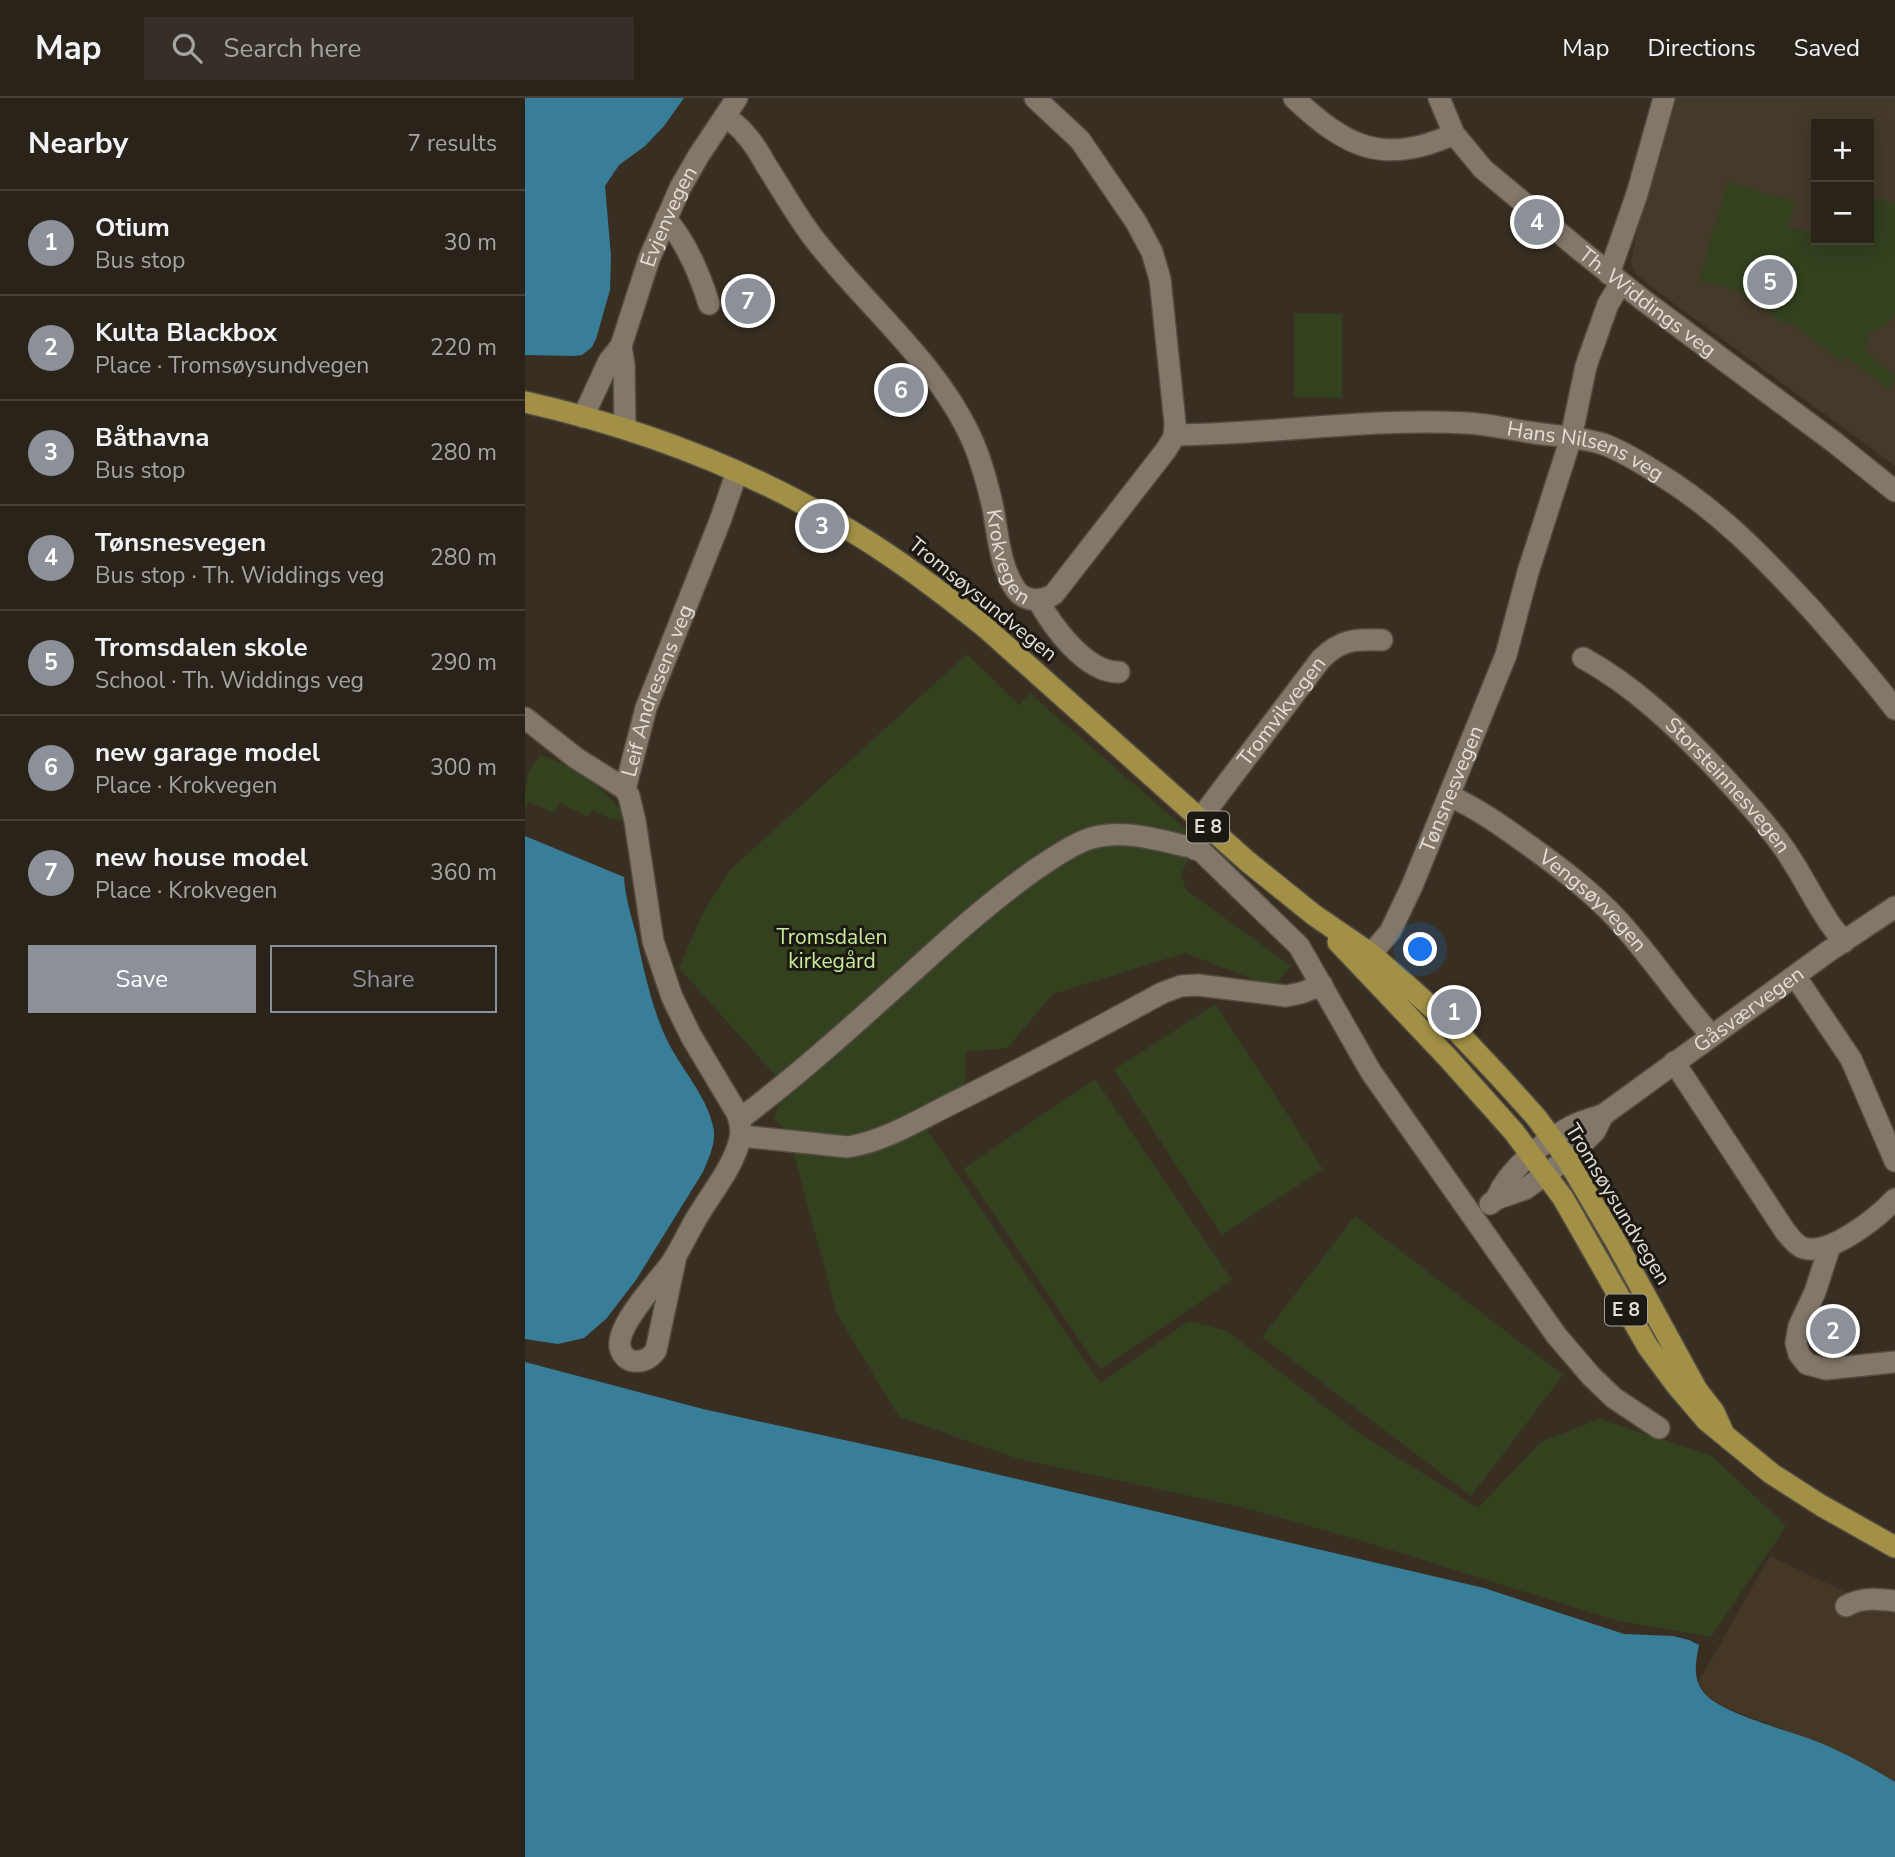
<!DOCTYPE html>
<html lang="en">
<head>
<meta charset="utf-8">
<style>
  :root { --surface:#2a231a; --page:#362f27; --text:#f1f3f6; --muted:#a5a4a2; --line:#464039; --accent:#8c9099 }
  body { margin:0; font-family:"Nunito Sans",sans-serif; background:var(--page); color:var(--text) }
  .controls { position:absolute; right:21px; top:21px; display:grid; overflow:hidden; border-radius:0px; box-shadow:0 4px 18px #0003 }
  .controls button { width:63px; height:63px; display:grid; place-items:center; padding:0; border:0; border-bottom:2px solid var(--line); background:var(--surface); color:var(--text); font:35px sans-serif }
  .you { position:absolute; left:896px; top:852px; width:24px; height:24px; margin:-18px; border:5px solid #fff; border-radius:50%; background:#1a73e8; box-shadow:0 0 0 10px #1a73e833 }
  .badge { display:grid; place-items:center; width:46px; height:46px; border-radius:50%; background:var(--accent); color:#fff; font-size:23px; font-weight:700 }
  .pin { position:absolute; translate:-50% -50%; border:4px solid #fff; box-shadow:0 2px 7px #0006 }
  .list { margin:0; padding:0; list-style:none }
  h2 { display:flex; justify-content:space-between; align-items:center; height:91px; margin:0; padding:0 28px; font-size:30px }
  h2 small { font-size:23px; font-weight:400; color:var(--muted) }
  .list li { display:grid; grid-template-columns:46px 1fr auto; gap:21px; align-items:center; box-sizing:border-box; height:105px; padding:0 28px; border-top:2px solid var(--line) }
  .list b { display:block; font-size:26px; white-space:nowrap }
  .list p { margin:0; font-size:23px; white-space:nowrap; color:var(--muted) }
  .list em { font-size:23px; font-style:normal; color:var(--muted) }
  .actions { display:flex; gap:14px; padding:21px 28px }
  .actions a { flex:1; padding:16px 0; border:2px solid var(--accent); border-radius:0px; text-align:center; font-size:24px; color:var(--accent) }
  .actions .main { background:var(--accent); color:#fff }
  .icon { flex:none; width:38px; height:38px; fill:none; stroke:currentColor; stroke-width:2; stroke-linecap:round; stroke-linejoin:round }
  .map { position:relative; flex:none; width:1370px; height:1759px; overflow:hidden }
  header { display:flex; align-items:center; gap:42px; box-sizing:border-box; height:98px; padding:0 35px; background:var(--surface); border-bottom:2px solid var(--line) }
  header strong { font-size:33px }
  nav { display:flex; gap:38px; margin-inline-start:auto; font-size:24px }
  .search { width:490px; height:63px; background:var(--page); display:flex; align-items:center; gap:18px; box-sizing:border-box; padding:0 24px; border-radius:0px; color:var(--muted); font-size:26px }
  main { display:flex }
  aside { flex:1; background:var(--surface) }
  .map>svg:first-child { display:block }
  .built { fill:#453725 }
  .education { fill:#433a2a; fill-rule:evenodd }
  .green { fill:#33411f }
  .water { fill:#387e99 }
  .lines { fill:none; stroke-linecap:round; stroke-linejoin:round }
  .minor-casing { stroke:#524b40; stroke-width:24 }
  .highway-casing { stroke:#524b40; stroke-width:24 }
  .minor { stroke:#827769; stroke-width:21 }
  .highway { stroke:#a19046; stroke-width:21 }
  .labels { text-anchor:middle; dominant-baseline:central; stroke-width:6; stroke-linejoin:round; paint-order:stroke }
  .shield { fill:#1c1812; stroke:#a8a39b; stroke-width:2 }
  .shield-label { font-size:19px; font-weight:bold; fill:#e4ded6 }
  .street-label { font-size:21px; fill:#e4ded6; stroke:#1c1812 }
  .park-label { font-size:21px; fill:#c8ec9b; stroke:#1c1812 }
</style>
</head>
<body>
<header>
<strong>Map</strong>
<div class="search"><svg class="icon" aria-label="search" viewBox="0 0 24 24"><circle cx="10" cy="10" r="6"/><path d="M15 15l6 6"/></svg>Search here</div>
<nav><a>Map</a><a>Directions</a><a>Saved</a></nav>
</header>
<main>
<aside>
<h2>Nearby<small>7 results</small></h2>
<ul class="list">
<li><span class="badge">1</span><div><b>Otium</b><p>Bus stop</p></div><em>30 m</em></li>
<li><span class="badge">2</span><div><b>Kulta Blackbox</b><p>Place · Tromsøysundvegen</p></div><em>220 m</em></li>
<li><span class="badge">3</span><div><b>Båthavna</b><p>Bus stop</p></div><em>280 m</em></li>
<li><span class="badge">4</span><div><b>Tønsnesvegen</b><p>Bus stop · Th. Widdings veg</p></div><em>280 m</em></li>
<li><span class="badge">5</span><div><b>Tromsdalen skole</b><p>School · Th. Widdings veg</p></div><em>290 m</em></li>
<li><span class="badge">6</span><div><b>new garage model</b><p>Place · Krokvegen</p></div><em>300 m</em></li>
<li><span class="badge">7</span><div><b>new house model</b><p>Place · Krokvegen</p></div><em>360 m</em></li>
</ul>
<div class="actions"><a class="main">Save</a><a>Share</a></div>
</aside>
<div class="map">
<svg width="1370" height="1759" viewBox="0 0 1370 1759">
  <rect width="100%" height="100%" fill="#382f22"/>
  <!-- built -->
  <path class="built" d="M1245,1458L1337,1502L1370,1506V1684L1302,1648L1202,1610L1182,1598L1173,1585Z"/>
  <!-- education -->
  <path class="education" d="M1138,0H1370V368L1128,190L1112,177L1108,171L1106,163ZM1291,26H1344V142H1291Z"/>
  <!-- green -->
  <path class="green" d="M1203,84L1270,104L1263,128L1291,136V142H1344V98L1370,106V219L1342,238L1339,253L1370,278V282L1363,291L1321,258L1316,264L1268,226L1257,224L1212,193L1174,182Z
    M769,215L817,216V300L769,299Z
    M442,556L494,607L505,595L673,742L656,776L661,792L766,868L748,889L660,855L528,896L482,950L441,954L440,992L400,1029L575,1285L664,1223L702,1233L838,1338L953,1410L1016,1344L1074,1321L1187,1358L1261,1428L1186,1539L1090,1522L828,1440L716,1409L494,1361L374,1319L312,1216L263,1035L249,1021L259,987L154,870L177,817L204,773Z
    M16,657C44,666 82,691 98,716V723L86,721L67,712L63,719L35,705L29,715L4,704L0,712C0,686 0,674 16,657Z
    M690,906L798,1071L697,1137L589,972Z
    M570,981L707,1182L575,1272L438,1071Z
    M830,1118L1038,1277L946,1398L737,1239Z"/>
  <!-- water -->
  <path class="water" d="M0,0H159L139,28L120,48L94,67L80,88L86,158L85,192L71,241L67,249L57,257L48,258L0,257Z
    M0,738L99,779C100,798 106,817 111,836C118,869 128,915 143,944C157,972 181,997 188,1028C192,1044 184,1059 178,1074L111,1182L81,1221L59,1240L33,1246L0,1241Z
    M0,1264L178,1311L406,1361L959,1490L1099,1536L1148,1538L1164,1542L1174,1547C1170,1567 1167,1583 1182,1598C1201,1616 1261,1632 1288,1642C1316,1653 1344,1668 1370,1684V1759H0Z"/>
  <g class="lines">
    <!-- minor casing -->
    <g class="minor-casing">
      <g id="minor">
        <path d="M769,0C822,50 859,68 929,36"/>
        <path id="s1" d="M914,0L929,36L958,71L1055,152L1118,202L1309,344L1370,393"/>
        <path id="s2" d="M200,18C207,24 215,29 220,36C229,45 235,56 241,67C258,93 274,123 294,147C345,211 415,268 448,344C457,365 463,388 468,410C473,437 475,469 491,492C500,504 517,504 529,496L641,352L649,339L650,325L635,181L627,154L611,124L555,42L510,0"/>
        <path d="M141,121C161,144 175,177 184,206"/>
        <path d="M1084,176L1112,96L1139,0"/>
        <path d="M96,248L99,267L100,331"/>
        <path id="s3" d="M58,319L84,263L96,248L124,161L155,90L174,57L212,0"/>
        <path id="s4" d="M650,337C747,336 844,320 941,325C964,326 987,332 1010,335C1032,338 1056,339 1078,346C1098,353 1116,365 1134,376C1196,414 1239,460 1288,513C1316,545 1344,577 1370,611"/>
        <path d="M513,502C527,528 561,575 594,574"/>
        <path id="s5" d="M1058,560C1111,589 1155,632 1196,676C1218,700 1240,723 1258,749C1274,771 1285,795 1300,818C1305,827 1312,835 1319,844"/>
        <path d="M0,620L51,660L100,691"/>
        <path id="s6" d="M925,698C953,711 977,728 1002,746C1034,769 1065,792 1092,821C1126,858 1153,900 1186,937"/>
        <path id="s7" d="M675,721L796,561C816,541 831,541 857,542"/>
        <path d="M669,751L676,753L774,848L846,974L1031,1237L1066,1278L1089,1300L1134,1330"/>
        <path id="s8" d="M838,869L846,856L865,834L887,788L981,557L1003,474L1046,340L1061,268L1083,206L1096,185"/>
        <path d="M1270,878L1326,961L1370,1063"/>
        <path d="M1149,964L1260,1133C1265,1139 1270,1146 1276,1149C1302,1161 1353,1119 1370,1101"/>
        <path d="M215,1021C281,971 342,915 404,859C438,828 473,798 511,771C525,762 540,751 556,744C589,729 627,740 660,748"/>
        <path d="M216,1038L323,1049C361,1043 397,1020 432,1003C501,969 569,932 637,895L656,888L673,887L761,898L776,895L797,887"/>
        <path id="s9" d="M971,1101C984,1070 1018,1044 1047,1028C1056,1023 1068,1020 1078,1017L1304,853L1370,809"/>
        <path d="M965,1106L971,1101L1000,1091L1042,1061L1070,1033L1078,1017"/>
        <path d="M1305,1148L1290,1194L1274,1228L1271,1245L1274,1256L1282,1266L1301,1271L1370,1264"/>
        <path id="s10" d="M151,1158L131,1252C123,1266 99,1269 95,1249C91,1228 132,1184 145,1167C155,1153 162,1136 171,1121C186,1095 208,1070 215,1041C217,1031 215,1023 212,1015L166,938L147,899L128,843L110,723L104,698L100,691L121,610L195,423L212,374"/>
        <path d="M1321,1508C1337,1499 1353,1501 1370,1503"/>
      </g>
    </g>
    <!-- highway casing -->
    <g class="highway-casing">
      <path id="highway" d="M0,304C116,330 230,374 331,436C377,464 419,496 461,530L722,763L789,817L846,856L883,888L926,927L973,977L1011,1019L1042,1061L1091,1144L1172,1292L1189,1314L1198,1334
        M813,844L923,960L989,1034L1006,1057L1038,1100L1123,1249L1152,1288L1181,1322L1247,1376L1297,1408L1370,1449"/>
    </g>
    <!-- minor -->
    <use href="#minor" class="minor"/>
    <!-- highway -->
    <use href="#highway" class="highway"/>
  </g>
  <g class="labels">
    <!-- shield labels -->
    <g class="shield">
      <rect x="662" y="713.5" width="42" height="31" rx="5"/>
      <rect x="1080" y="1196.5" width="42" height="31" rx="5"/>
    </g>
    <g class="shield-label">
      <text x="683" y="729">E 8</text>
      <text x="1101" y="1212">E 8</text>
    </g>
    <!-- street labels -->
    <g class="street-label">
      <text stroke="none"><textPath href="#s3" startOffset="219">Evjenvegen</textPath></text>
      <text stroke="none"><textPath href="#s1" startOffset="296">Th. Widdings veg</textPath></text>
      <text stroke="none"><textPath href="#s4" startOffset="415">Hans Nilsens veg</textPath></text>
      <text stroke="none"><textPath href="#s2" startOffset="532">Krokvegen</textPath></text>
      <text transform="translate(458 501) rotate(39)">Tromsøysundvegen</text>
      <text stroke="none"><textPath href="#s10" startOffset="863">Leif Andresens veg</textPath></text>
      <text stroke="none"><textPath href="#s7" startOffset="135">Tromvikvegen</textPath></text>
      <text stroke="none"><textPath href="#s5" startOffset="194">Storsteinnesvegen</textPath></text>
      <text stroke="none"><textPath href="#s8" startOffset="200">Tønsnesvegen</textPath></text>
      <text stroke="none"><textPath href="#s6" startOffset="178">Vengsøyvegen</textPath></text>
      <text stroke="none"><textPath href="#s9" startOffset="320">Gåsværvegen</textPath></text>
      <text transform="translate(1093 1106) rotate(59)">Tromsøysundvegen</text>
    </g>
    <!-- park labels -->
    <g class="park-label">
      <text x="307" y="839">Tromsdalen<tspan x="307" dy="24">kirkegård</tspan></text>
    </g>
  </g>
</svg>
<div class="controls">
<button>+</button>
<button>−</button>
</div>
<div class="you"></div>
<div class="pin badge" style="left:929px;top:914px">1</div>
<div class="pin badge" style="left:1308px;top:1233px">2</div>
<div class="pin badge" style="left:297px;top:428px">3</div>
<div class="pin badge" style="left:1012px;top:124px">4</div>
<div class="pin badge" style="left:1245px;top:184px">5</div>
<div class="pin badge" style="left:376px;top:292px">6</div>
<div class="pin badge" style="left:223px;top:203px">7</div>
</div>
</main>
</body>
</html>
